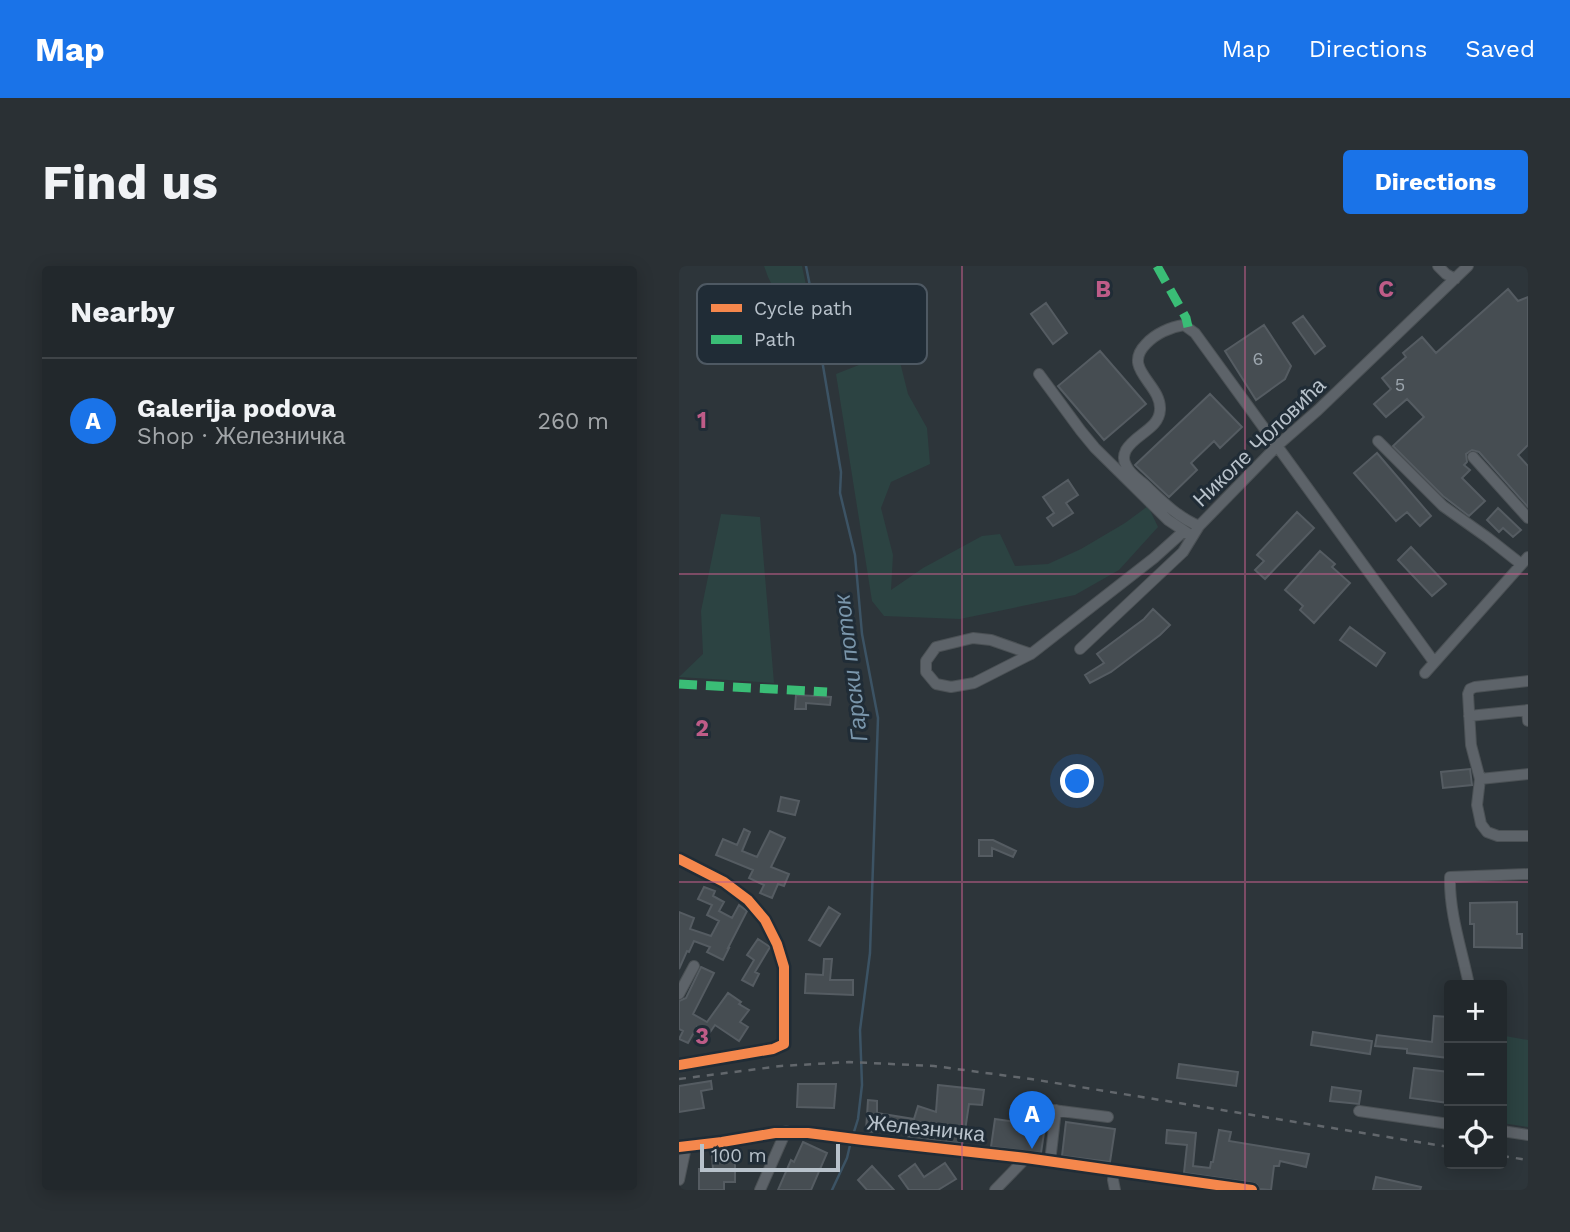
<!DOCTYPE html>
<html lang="en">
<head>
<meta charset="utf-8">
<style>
  :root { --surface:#22282c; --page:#2a3034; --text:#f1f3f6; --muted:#a2a6a9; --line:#3f4448; --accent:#1a73e8 }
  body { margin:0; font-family:"Work Sans",sans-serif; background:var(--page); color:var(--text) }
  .controls { position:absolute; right:21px; bottom:21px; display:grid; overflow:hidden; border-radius:7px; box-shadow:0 4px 18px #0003 }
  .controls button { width:63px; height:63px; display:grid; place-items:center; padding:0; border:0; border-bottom:2px solid var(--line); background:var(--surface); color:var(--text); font:35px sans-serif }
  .scale { position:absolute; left:21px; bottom:18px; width:140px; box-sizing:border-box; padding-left:7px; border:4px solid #b8c2cb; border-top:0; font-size:19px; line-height:24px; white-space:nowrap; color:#b8c2cb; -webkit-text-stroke:5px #202c36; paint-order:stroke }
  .you { position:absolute; left:399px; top:516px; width:24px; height:24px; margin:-18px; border:5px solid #fff; border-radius:50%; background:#1a73e8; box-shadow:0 0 0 10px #1a73e833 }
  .badge { display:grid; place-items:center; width:46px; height:46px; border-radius:50%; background:var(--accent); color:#fff; font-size:23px; font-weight:700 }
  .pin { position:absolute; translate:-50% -58px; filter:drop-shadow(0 2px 4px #0008) }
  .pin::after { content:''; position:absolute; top:37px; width:24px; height:21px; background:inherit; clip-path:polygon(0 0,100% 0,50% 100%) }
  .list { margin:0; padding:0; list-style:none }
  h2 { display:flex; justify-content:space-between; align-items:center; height:91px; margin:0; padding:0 28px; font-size:30px }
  h2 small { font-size:23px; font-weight:400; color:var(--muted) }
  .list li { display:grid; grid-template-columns:46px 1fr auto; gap:21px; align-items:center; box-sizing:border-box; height:126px; padding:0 28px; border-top:2px solid var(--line) }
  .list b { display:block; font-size:26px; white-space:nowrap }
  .list p { margin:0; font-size:23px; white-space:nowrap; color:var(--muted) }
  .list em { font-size:23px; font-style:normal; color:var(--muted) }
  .icon { flex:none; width:38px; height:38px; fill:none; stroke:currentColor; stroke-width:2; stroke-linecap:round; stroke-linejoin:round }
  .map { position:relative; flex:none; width:849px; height:924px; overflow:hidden; border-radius:7px }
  header { display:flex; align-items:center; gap:42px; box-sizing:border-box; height:98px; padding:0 35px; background:var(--accent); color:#fff }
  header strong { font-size:33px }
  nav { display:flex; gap:38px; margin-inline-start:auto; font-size:24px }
  .intro { display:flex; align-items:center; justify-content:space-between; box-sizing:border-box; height:168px; padding:0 42px }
  h1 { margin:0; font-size:49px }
  .button { padding:18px 32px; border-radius:7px; background:var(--accent); color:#fff; font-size:24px; font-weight:700 }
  main { display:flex; gap:42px; padding:0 42px }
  aside { flex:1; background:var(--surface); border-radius:7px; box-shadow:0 4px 18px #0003 }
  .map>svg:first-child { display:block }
  .green { fill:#2c4342 }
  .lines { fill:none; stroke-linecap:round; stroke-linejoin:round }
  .stream { stroke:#3c5364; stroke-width:2.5 }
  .building { fill:#464d52; stroke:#555c62; stroke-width:2 }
  .minor-casing { stroke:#4b5155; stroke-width:12 }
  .minor { stroke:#5d6369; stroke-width:10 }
  .rail { stroke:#62676c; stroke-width:2.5; stroke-dasharray:7 7; stroke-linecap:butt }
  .quiet { stroke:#3abd76; stroke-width:9; stroke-dasharray:18 9; stroke-linecap:butt }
  .cycleway-casing { stroke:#202c36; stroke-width:15 }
  .cycleway { stroke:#f5874c; stroke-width:10 }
  .grid { fill:none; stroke:#be5c88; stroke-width:2; stroke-opacity:0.55 }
  .labels { text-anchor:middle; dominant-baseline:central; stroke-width:6; stroke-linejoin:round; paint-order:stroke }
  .number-label { font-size:18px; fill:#9ca5ad }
  .street-label { font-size:21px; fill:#b8c2cb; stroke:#202c36 }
  .water-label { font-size:23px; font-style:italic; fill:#7a96ab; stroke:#202c36 }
  .key { fill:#202c36; stroke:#4e5963; stroke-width:2 }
  .key-label { font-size:19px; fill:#b8c2cb }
  .grid-label { font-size:23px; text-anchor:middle; font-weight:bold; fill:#be5c88; stroke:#202c36; stroke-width:6; stroke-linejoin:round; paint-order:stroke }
</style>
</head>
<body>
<header>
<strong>Map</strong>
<nav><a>Map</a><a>Directions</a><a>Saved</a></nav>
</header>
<div class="intro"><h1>Find us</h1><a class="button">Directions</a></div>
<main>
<aside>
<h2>Nearby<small></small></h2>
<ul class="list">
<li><span class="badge">A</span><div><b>Galerija podova</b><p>Shop · Железничка</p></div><em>260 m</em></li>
</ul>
</aside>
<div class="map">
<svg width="849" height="924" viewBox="0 0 849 924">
  <rect width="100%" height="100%" fill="#2d353a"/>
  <!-- green -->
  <path class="green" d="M85,0H123L129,28L103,39L89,11Z
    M218,84L229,128L248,162L251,198L212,216L202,242L214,289L212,324L244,302L303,270L321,268L336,300L369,298L402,283L446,257L469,240L479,261L440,304L396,329L281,353L205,350L193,335L157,108Z
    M42,248L81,251L95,417L0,411L24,388L22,345Z
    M826,770L849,774V861L823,857V797Z"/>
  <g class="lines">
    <!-- stream -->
    <path class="stream" d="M127,0L138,55L142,88L162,206L161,227L176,289L183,368L199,452L191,687L181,764L183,819L179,853L174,869
      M153,924L168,892L172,875"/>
  </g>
  <!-- building -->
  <path class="building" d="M829,23L839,35L849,31V179L839,189L849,200V241L800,186L793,184L787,188L788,196L785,199L791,204L783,212L806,235L790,250L764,230L714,180L745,151L728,133L707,151L695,138L712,123L703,112L727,91L724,87L743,71L757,87Z
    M367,37L388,67L374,78L352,48Z
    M624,50L646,80L636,88L614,57Z
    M585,59L612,100L606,113L577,134L546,85Z
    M421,85L467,138L425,174L379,120Z
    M531,128L563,161L541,182L535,175L512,197L518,204L490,231L456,199Z
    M698,187L752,250L741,260L728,246L717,255L675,207Z
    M389,214L399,229L387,237L394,247L374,260L368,252L375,247L364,231Z
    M819,242L842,264L834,271L824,262L820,266L808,254Z
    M618,246L635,262L586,313L576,304L585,295L578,289Z
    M732,281L767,318L753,330L719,294Z
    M641,285L656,298L653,301L671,317L635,357L621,344L624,340L606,324Z
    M474,343L491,359L481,369L432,406L411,417L406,409L425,397L418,388L465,353Z
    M671,361L706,387L697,400L661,374Z
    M117,429L152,431L151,439L127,437V443H116Z
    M791,503L793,519L764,522L762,506Z
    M102,531L120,535L116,549L99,545Z
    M65,563L71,566L63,585L78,591L91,565L106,572L92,601L110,608L105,620L99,618L93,632L81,627L85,619L70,612L74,604L37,589L44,573L58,579Z
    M300,574H314L337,585L334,591L313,582V590H300Z
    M25,621L36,625L34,630L45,636L40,645L53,652L60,639L68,645L49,682H50L44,694L28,686L31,681L15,675L10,686L8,685L0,703V646L15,652L11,663L32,670L40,655L28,649L33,639L19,633Z
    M838,636V668H843V682L795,681V658H791V637Z
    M150,641L161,648L141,680L130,674Z
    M79,673L91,681L76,706L80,708L74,720L63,714L75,694L68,689Z
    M145,693H153L151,714H174V729L126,727L127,708L144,709Z
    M22,701L35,707L14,748L28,756L49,727L62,736L60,738L70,744L61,756L69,761L60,775L36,759L29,769L18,761L9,777L0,773L4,765L0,763V735L7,732Z
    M755,750L770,751V792L728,787V783L696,780L698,769L753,776Z
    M634,766L693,775L691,788L632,779Z
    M500,798L559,806L557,820L498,812Z
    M735,802L770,806V837L731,832Z
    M32,815L33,823L22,825L25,842L0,846V820Z
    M119,818H157L155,842L118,841Z
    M259,819L305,824L303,839L290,838L284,878L231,872L229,871L232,863L197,857L196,866L187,865L189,834L198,835V847L235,853L239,840L257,846Z
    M653,821L682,825L680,838L651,835Z
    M316,853L366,860L362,887L312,881Z
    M387,856L436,863L431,896L383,890Z
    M488,864L517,867L514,900L531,902L532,896H534L540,864L552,866L550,875L630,888L627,901L601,895L600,900H595L592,924L580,923L578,919L574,917L505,907L508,879L487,877Z
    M124,876L148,887L132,924H99L112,894L115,896Z
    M33,889H56V916H45V924H20V903H34Z
    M266,897L277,913L259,924H230L220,910L236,898L245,911Z
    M193,900L215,924H188L179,914Z
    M697,911L742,921L741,924H694Z"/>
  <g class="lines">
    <!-- minor casing -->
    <g class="minor-casing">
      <path id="minor" d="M759,0L767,8L776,13
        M360,108L402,165L416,182L489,254L510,268
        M699,175L764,240L809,272L842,298
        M794,191L849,252
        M520,260C498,251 482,234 465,218C459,213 450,207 447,199C444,194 445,188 447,184C456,168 480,163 481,144C483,118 442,103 467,78C476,68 491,61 505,59L516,67L755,396
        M401,383L504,286L520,260L599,179L639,144L789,0
        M352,388L312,374L294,372L257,381L247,395V406L257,418L272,421L295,417L352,388L475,292L505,265
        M746,407L849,291
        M849,415L796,421L791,423L789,428L792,479L801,513L798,539L802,558L808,566L819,570H849
        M848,444L849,455
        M790,450L849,444
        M801,513L849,508
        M0,593L45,616L69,634L86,654L98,678L105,701V778L94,783L0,799
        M790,719C783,684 770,647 771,611L849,608
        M0,728L15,700
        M342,840L429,851
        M680,845L770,858
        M823,865L849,869
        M0,881L43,876L96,867H129L184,874L347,892L573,924
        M371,896L377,844
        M435,905L434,914L436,924
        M0,914L7,881
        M81,924L107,865
        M316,924L347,892"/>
    </g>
    <!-- minor -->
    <use href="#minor" class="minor"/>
    <!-- rail -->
    <path class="rail" d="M0,813L102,800L170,796L255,800L352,813L770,881
      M823,890L849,894"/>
    <!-- quiet -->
    <path class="quiet" d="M478,0L507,52L509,61
      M0,418L148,426"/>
    <!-- cycleway casing -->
    <g class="cycleway-casing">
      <path id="cycleway" d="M0,593L45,616L69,634L86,654L98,678L105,701V778L94,783L0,799
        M0,881L43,876L96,867H129L184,874L347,892L573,924"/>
    </g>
    <!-- cycleway -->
    <use href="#cycleway" class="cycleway"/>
  </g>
  <!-- grid -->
  <path class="grid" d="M283,0V924M566,0V924M0,308H849M0,616H849"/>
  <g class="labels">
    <!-- number labels -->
    <g class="number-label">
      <text x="579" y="92">6</text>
      <text x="721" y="118">5</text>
    </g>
    <!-- street labels -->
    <g class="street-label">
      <text transform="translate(580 176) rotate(-44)">Николе Чоловића</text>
      <text transform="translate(247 862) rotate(6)">Железничка</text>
    </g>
    <!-- water labels -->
    <g class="water-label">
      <text transform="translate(172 402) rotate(-97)">Гарски поток</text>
    </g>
  </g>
  <!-- legend -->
  <rect x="18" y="18" width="230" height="80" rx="10" class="key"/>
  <rect x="32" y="38" width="31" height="8" fill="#f5874c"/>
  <rect x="32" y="69" width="31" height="9" fill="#3abd76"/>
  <g class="key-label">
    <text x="75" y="49">Cycle path</text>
    <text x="75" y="80">Path</text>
  </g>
  <g class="grid-label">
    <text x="424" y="31">B</text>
    <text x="707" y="31">C</text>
    <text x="23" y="162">1</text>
    <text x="23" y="470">2</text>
    <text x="23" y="778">3</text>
  </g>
</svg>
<div class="controls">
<button>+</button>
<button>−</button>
<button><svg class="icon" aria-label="locate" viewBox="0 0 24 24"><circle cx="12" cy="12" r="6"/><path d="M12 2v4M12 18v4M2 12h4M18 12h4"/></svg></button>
</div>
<div class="scale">100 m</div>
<div class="you"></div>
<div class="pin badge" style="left:353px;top:883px">A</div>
</div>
</main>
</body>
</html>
